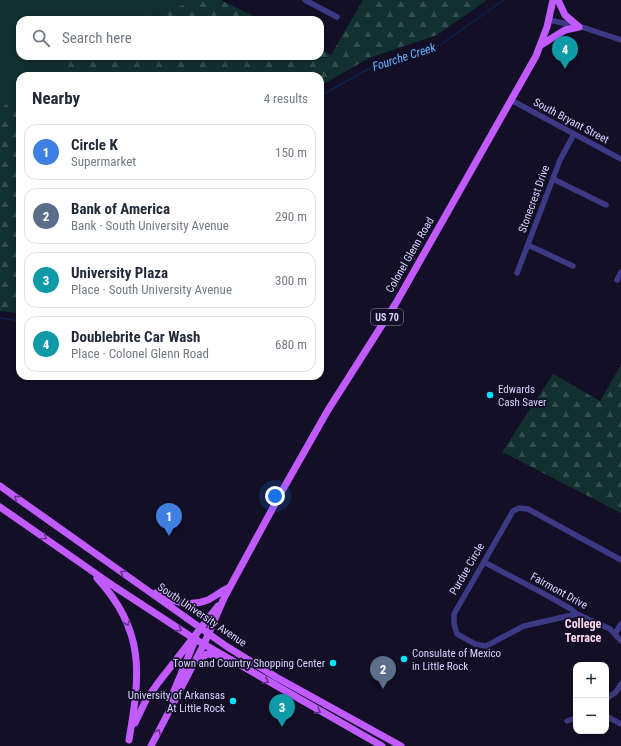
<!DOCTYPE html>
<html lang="en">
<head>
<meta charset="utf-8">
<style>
  :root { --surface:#fff; --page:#f6f6f7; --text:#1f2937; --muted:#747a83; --line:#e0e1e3; --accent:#111827 }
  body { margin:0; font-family:"Roboto Condensed",sans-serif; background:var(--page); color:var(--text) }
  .controls { position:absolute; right:12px; bottom:12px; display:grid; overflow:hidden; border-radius:8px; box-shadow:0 2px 6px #0003 }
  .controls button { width:36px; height:36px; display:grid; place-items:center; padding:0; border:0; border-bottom:1px solid var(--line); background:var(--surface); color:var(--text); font:20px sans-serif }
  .you { position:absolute; left:275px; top:496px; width:14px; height:14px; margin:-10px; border:3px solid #fff; border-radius:50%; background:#1a73e8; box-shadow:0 0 0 6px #1a73e833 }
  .badge { display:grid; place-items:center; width:26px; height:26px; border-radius:50%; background:var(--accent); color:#fff; font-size:13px; font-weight:700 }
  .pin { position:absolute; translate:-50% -33px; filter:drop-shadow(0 1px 2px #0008) }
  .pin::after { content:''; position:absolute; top:21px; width:14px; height:12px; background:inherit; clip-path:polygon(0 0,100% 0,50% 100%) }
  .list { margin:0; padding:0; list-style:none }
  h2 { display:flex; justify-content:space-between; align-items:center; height:52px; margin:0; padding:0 16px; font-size:17px }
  h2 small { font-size:13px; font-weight:400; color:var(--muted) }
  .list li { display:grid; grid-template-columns:26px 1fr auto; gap:12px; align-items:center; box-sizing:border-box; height:56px; margin:0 8px 8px; padding:0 8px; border:1px solid var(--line); border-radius:12px }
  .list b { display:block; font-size:15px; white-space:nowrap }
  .list p { margin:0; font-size:13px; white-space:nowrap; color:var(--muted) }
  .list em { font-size:13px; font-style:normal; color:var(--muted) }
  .icon { flex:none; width:22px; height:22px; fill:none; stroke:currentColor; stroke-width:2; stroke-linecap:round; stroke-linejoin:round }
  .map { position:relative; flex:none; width:621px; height:746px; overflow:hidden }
  .search { position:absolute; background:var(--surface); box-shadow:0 2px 6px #0003; left:16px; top:16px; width:308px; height:44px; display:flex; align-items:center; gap:10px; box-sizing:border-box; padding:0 14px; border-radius:12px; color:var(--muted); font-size:15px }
  .panel { position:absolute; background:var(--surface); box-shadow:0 2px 6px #0003; left:16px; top:72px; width:308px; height:308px; border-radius:12px }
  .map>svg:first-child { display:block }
  .grass { fill:#12302f }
  .forest { fill:url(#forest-firs) }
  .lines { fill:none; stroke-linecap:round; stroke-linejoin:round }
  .stream { stroke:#0c2248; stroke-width:1.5 }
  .minor { stroke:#3d3a85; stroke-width:5.5 }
  .major { stroke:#c25bff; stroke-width:7 }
  .oneway { stroke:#623188 }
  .poi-dot { fill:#00e5ff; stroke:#130f26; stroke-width:1.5 }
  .labels { text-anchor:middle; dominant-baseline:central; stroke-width:3.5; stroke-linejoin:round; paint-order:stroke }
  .shield { fill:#130f26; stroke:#9e99be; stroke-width:1 }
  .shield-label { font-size:10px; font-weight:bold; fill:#d9d4ff }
  .street-label { font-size:11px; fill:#d9d4ff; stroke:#130f26 }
  .poi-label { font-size:11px; fill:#d9d4ff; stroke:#130f26; text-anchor:start }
  .water-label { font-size:12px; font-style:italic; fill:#62b6ff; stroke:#130f26 }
  .neighbourhood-label { font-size:12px; font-weight:bold; fill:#ffd6f0; stroke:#130f26 }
</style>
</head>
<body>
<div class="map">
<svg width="621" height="746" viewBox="0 0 621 746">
  <defs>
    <pattern id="forest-firs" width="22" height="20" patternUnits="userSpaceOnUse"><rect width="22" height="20" fill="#12302f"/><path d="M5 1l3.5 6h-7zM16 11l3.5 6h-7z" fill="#344d4e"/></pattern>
  </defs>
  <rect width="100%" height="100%" fill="#130f26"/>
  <!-- grass -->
  <path class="grass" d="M0,0H186L183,5L135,20H20V56H65L40,76H20V93L0,109Z"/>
  <!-- forest -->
  <path class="forest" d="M186,0H221L261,20H135L183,5Z
    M363,0H487L437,35L369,58L320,86V76H40L65,56H320V49L331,55Z
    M20,93V313L0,311V109Z
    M621,365V513L502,452L553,374L600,401Z"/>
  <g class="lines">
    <!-- stream -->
    <path class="stream" d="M320,96L368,69L440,45L504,0
      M0,318L20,321"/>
    <!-- minor -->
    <path class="minor" d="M305,0L337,17
      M549,20L585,28L621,40
      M511,100L621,159
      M553,179L606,205
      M528,245L573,266
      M517,273L560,160L574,134
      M617,280L621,272
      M484,562L550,597L571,609L577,614L610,629L621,641
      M577,614L524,626L486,646L475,644L457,634L454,624V614L513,511L519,508L528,509L621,560
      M615,634L621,624
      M606,699L616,692L621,684
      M606,716L621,724
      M567,721L576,718"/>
    <!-- major -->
    <path class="major" d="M558,0L565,15L579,27
      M541,45L565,30L579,27
      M0,486L226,646L276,677L401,746
      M0,507L115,587L193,638L382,746
      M97,578C146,631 140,675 129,740
      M156,593C171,602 190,607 208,600C215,596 222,591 230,587
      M196,661L207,654L222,656
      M171,698L196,638
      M135,723L146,700L158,683L218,606
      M151,746L204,644L224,598L282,491L328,410L396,303L536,56L547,27L553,0"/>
  </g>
  <!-- one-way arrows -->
  <defs><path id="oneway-chevron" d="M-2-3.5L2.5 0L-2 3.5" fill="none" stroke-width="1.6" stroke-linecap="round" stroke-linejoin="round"/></defs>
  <g class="oneway">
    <use href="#oneway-chevron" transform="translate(17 498) rotate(-144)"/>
    <use href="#oneway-chevron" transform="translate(44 537) rotate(35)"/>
    <use href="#oneway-chevron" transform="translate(123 573) rotate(-145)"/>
    <use href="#oneway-chevron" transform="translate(127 623) rotate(67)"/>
    <use href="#oneway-chevron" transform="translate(179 629) rotate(33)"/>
    <use href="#oneway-chevron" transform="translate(266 681) rotate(30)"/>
    <use href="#oneway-chevron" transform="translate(318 711) rotate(29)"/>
    <use href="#oneway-chevron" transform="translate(158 732) rotate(-64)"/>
  </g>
  <!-- markers -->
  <g class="poi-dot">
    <circle cx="490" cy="395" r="4"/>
    <circle cx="404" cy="659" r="4"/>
    <circle cx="333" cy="663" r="4"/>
    <circle cx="233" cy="701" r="4"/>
  </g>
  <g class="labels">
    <!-- shield labels -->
    <rect class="shield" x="371" y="309" width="32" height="16" rx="3"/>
    <g class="shield-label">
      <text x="387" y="317">US 70</text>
    </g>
    <!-- street labels -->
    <g class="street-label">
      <text transform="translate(571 121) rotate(28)">South Bryant Street</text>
      <text transform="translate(534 199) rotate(-70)">Stonecrest Drive</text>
      <text transform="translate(410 255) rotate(-60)">Colonel Glenn Road</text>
      <text transform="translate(467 569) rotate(-60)">Purdue Circle</text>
      <text transform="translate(559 591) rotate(29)">Fairmont Drive</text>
      <text transform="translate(202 615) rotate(34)">South University Avenue</text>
    </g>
    <!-- poi labels -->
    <g class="poi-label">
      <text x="498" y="389">Edwards<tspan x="498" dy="13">Cash Saver</tspan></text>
      <text x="412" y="653">Consulate of Mexico<tspan x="412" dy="13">in Little Rock</tspan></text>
      <text x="325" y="663" text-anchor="end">Town and Country Shopping Center</text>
      <text x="225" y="695" text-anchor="end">University of Arkansas<tspan x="225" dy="13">At Little Rock</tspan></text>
    </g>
    <!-- water labels -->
    <g class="water-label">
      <text transform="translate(404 57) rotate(-18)">Fourche Creek</text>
    </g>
    <!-- neighbourhood labels -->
    <g class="neighbourhood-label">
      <text x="583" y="624">College<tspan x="583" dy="14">Terrace</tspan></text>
    </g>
  </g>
</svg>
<div class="controls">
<button>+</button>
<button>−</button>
</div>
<div class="you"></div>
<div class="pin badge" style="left:169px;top:536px;background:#3f7fe0">1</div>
<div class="pin badge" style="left:383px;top:689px;background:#5c6f8a">2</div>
<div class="pin badge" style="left:282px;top:727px;background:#0f9aa8">3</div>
<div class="pin badge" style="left:565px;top:69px;background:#0f9aa8">4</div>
<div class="search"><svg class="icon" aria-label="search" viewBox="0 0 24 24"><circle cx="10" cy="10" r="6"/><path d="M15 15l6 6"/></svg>Search here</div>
<section class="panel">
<h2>Nearby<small>4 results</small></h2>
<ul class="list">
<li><span class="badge" style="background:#3f7fe0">1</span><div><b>Circle K</b><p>Supermarket</p></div><em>150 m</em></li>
<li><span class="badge" style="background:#5c6f8a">2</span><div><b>Bank of America</b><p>Bank · South University Avenue</p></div><em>290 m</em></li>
<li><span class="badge" style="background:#0f9aa8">3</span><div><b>University Plaza</b><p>Place · South University Avenue</p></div><em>300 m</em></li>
<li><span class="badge" style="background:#0f9aa8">4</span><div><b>Doublebrite Car Wash</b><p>Place · Colonel Glenn Road</p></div><em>680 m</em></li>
</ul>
</section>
</div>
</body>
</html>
